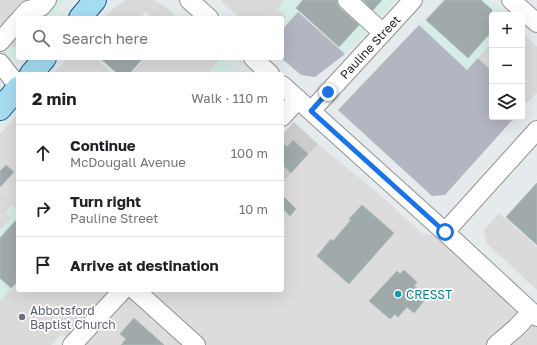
<!DOCTYPE html>
<html lang="en">
<head>
<meta charset="utf-8">
<style>
  :root { --surface:#fff; --page:#f2f2f2; --text:#202124; --muted:#757577; --line:#e0e0e0 }
  body { margin:0; font-family:"Golos Text",sans-serif; background:var(--page); color:var(--text) }
  .controls { position:absolute; right:12px; top:12px; display:grid; overflow:hidden; border-radius:4px; box-shadow:0 4px 16px #0002 }
  .controls button { width:36px; height:36px; display:grid; place-items:center; padding:0; border:0; border-bottom:1px solid var(--line); background:var(--surface); color:var(--text); font:20px sans-serif }
  .stop { position:absolute; width:12px; height:12px; margin:-9px; border:3px solid #1a73e8; border-radius:50%; background:#fff }
  .stop.end { background:#1a73e8; border-color:#fff; box-shadow:0 1px 4px #0008 }
  .list { margin:0; padding:0; list-style:none }
  h2 { display:flex; justify-content:space-between; align-items:center; height:52px; margin:0; padding:0 16px; font-size:17px }
  h2 small { font-size:13px; font-weight:400; color:var(--muted) }
  .list li { display:grid; grid-template-columns:26px 1fr auto; gap:12px; align-items:center; box-sizing:border-box; height:56px; padding:0 16px; border-top:1px solid var(--line) }
  .list b { display:block; font-size:15px; white-space:nowrap }
  .list p { margin:0; font-size:13px; white-space:nowrap; color:var(--muted) }
  .list em { font-size:13px; font-style:normal; color:var(--muted) }
  .icon { flex:none; width:22px; height:22px; fill:none; stroke:currentColor; stroke-width:2; stroke-linecap:round; stroke-linejoin:round }
  .map { position:relative; flex:none; width:537px; height:345px; overflow:hidden }
  .search { position:absolute; background:var(--surface); box-shadow:0 4px 16px #0002; left:16px; top:16px; width:268px; height:44px; display:flex; align-items:center; gap:10px; box-sizing:border-box; padding:0 14px; border-radius:4px; color:var(--muted); font-size:15px }
  .panel { position:absolute; background:var(--surface); box-shadow:0 4px 16px #0002; left:16px; top:72px; width:268px; height:220px; border-radius:4px }
  .map>svg:first-child { display:block }
  .residential { fill:#dbdcdb }
  .commercial { fill:#d6ede7 }
  .religious { fill:#ccc }
  .construction { fill:#b1b6c1 }
  .parking { fill:#dadada }
  .building { fill:#a1aaab; stroke:#a9babd }
  .lines { fill:none; stroke-linecap:round; stroke-linejoin:round }
  .minor-casing { stroke:#929292; stroke-width:20 }
  .major-casing { stroke:#115a87; stroke-width:24 }
  .minor { stroke:#fff; stroke-width:18 }
  .major { stroke:#a6dcf1; stroke-width:22 }
  .route { stroke:#1a73e8; stroke-width:5 }
  .culture-dot { fill:#0f9aa8; stroke:#fff; stroke-width:1.5 }
  .worship-dot { fill:#6b7280; stroke:#fff; stroke-width:1.5 }
  .labels { text-anchor:middle; dominant-baseline:central; stroke-width:3.5; stroke-linejoin:round; paint-order:stroke }
  .street-label { font-size:12px; fill:#1e1e1e; stroke:#fff }
  .culture-label { font-size:12px; fill:#0d838f; stroke:#fff; text-anchor:start }
  .worship-label { font-size:12px; fill:#5b616d; stroke:#fff; text-anchor:start }
</style>
</head>
<body>
<div class="map">
<svg width="537" height="345" viewBox="0 0 537 345">
  <rect width="100%" height="100%" fill="#e5eaed"/>
  <!-- residential -->
  <path class="residential" d="M68,58H96L113,74H53Z
    M145,58H221L207,74H131Z
    M18,114V211L0,195V134Z
    M318,144L372,188L423,234L447,237L537,320V345H74L11,288L18,281V290H282V183Z"/>
  <!-- commercial -->
  <path class="commercial" d="M0,0H68L64,5L62,4L51,18H18V58L0,79Z
    M220,0H396L368,31L345,54L299,12L282,30V18H239Z
    M442,0H489L506,15H492V71L478,58L467,70L419,25Z
    M221,58H223L240,74H207Z
    M0,195L18,211V281L0,301Z"/>
  <!-- religious -->
  <path class="religious" d="M294,122L318,144L282,183V135Z"/>
  <!-- construction -->
  <path class="construction" d="M298,12L345,54L315,77L301,75L281,58L282,30Z
    M419,25L467,70L478,58L492,71V117H515L445,195L432,196L338,110Z"/>
  <!-- parking -->
  <path class="parking" d="M0,0H26L29,2L33,0H56L58,2L41,18H18V45L15,48L8,43L4,49V51L13,64L1,77L0,71Z
    M125,0H153L163,5L179,18H153L146,11L139,18H104L113,9Z
    M222,0H282L284,1L277,9L286,16L282,21V18H240L221,1Z
    M522,33L537,47V93L527,103L522,99Z
    M492,43V71L478,58Z
    M0,192L13,204L5,213L11,218L0,230Z
    M499,213L537,247V290L486,243L484,230Z
    M11,288L62,334L51,345H0V301Z"/>
  <!-- building -->
  <path class="building" d="M303,0H337V4L340,8L359,25L339,47L296,8Z
    M363,0H382L373,10Z
    M445,0H481L492,10V31L468,58L426,20Z
    M100,58H143L129,74H118Z
    M293,140L308,154L291,173L282,164V142L287,147Z
    M6,165L14,172L0,187V171Z
    M537,183V245L506,217Z
    M282,195L296,209L290,216L282,208Z
    M362,205L394,233L349,284L317,256L331,239L333,241L351,220L349,219Z
    M18,218V281L11,288L0,278V238Z
    M404,270L417,282L414,286L422,292L418,296L424,301L414,313L407,307L398,317L395,314L390,319L369,301L397,271L400,274Z
    M134,318L164,345H121L126,339L120,334Z"/>
  <g class="lines">
    <!-- minor casing -->
    <g class="minor-casing">
      <path id="minor" d="M189,0L209,18
        M347,0L383,33
        M511,0L537,23
        M21,18L28,10L41,7L47,0
        M0,42L18,21
        M253,58L270,74
        M0,63L18,86
        M282,85L445,232L537,317
        M311,111L413,0
        M282,117L298,99
        M445,232L537,130
        M135,290L196,345
        M72,345L123,290
        M496,345L517,327L531,312"/>
    </g>
    <!-- major casing -->
    <g class="major-casing">
      <path id="major" d="M80,18L95,0
        M31,74L45,58
        M0,109L18,88"/>
    </g>
    <!-- minor -->
    <use href="#minor" class="minor"/>
    <!-- major -->
    <use href="#major" class="major"/>
  </g>
  <g class="lines">
    <!-- route -->
    <path class="route" d="M328,92L311,111L445,232"/>
  </g>
  <!-- markers -->
  <circle class="culture-dot" cx="398" cy="294" r="4"/>
  <circle class="worship-dot" cx="22" cy="317" r="4"/>
  <g class="labels">
    <!-- street labels -->
    <g class="street-label">
      <text transform="translate(370 47) rotate(-47)">Pauline Street</text>
    </g>
    <!-- culture labels -->
    <g class="culture-label">
      <text x="406" y="294">CRESST</text>
    </g>
    <!-- worship labels -->
    <g class="worship-label">
      <text x="30" y="310">Abbotsford<tspan x="30" dy="14">Baptist Church</tspan></text>
    </g>
  </g>
</svg>
<div class="controls">
<button>+</button>
<button>−</button>
<button><svg class="icon" aria-label="layers" viewBox="0 0 24 24"><path d="M12 4l9 5-9 5-9-5zM3 14l9 5 9-5"/></svg></button>
</div>
<div class="stop" style="left:445px;top:232px"></div>
<div class="stop end" style="left:328px;top:92px"></div>
<div class="search"><svg class="icon" aria-label="search" viewBox="0 0 24 24"><circle cx="10" cy="10" r="6"/><path d="M15 15l6 6"/></svg>Search here</div>
<section class="panel">
<h2>2 min<small>Walk · 110 m</small></h2>
<ul class="list">
<li><svg class="icon" aria-label="ahead" viewBox="0 0 24 24"><path d="M12 20V5M6 11l6-6 6 6"/></svg><div><b>Continue</b><p>McDougall Avenue</p></div><em>100 m</em></li>
<li><svg class="icon" aria-label="right" viewBox="0 0 24 24"><path d="M7 20v-9h11M14 6l5 5-5 5"/></svg><div><b>Turn right</b><p>Pauline Street</p></div><em>10 m</em></li>
<li><svg class="icon" aria-label="arrive" viewBox="0 0 24 24"><path d="M6 21V4h12l-3 4 3 4H6"/></svg><div><b>Arrive at destination</b></div></li>
</ul>
</section>
</div>
</body>
</html>
